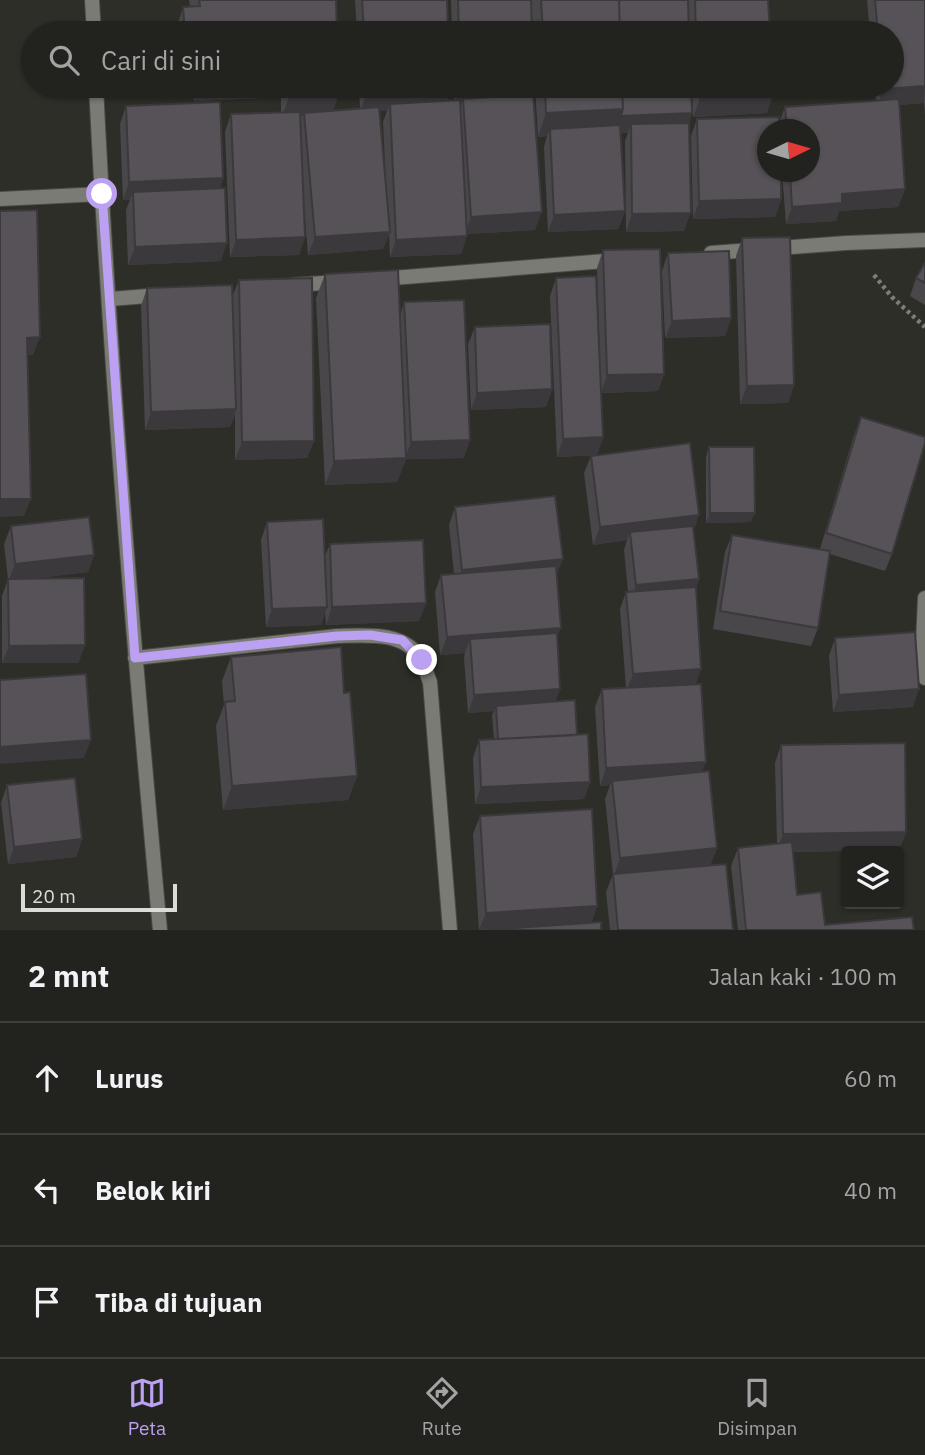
<!DOCTYPE html>
<html lang="id">
<head>
<meta charset="utf-8">
<style>
  :root { --surface:#22221e; --page:#2e2f2b; --text:#f1f3f6; --muted:#a2a4a4; --line:#3f3f3c; --accent:#bca0f2 }
  body { margin:0; font-family:"IBM Plex Sans",sans-serif; background:var(--page); color:var(--text) }
  .controls { position:absolute; right:21px; bottom:21px; display:grid; overflow:hidden; border-radius:7px; box-shadow:0 2px 5px #0004 }
  .controls button { width:63px; height:63px; display:grid; place-items:center; padding:0; border:0; border-bottom:2px solid var(--line); background:var(--surface); color:var(--text); font:35px sans-serif }
  .compass { position:absolute; left:757px; top:119px; width:63px; height:63px; border-radius:50%; background:var(--surface); box-shadow:0 2px 5px #0004; rotate:85deg }
  .scale { position:absolute; left:21px; bottom:18px; width:156px; box-sizing:border-box; padding-left:7px; border:4px solid #dbdcd8; border-top:0; font-size:19px; line-height:24px; white-space:nowrap; color:#dbdcd8; -webkit-text-stroke:5px #2d2e28; paint-order:stroke }
  .stop { position:absolute; width:21px; height:21px; margin:-16px; border:5px solid #bca0f2; border-radius:50%; background:#fff }
  .stop.end { background:#bca0f2; border-color:#fff; box-shadow:0 2px 7px #0008 }
  .list { margin:0; padding:0; list-style:none }
  h2 { display:flex; justify-content:space-between; align-items:center; height:91px; margin:0; padding:0 28px; font-size:30px }
  h2 small { font-size:23px; font-weight:400; color:var(--muted) }
  .list li { display:grid; grid-template-columns:46px 1fr auto; gap:21px; align-items:center; box-sizing:border-box; height:112px; padding:0 28px; border-top:2px solid var(--line) }
  .list b { display:block; font-size:26px; white-space:nowrap }
  .list em { font-size:23px; font-style:normal; color:var(--muted) }
  .icon { flex:none; width:38px; height:38px; fill:none; stroke:currentColor; stroke-width:2; stroke-linecap:round; stroke-linejoin:round }
  .map { position:relative; flex:none; width:925px; height:930px; overflow:hidden }
  .search { position:absolute; background:var(--surface); box-shadow:0 2px 5px #0004; left:21px; right:21px; top:21px; height:77px; display:flex; align-items:center; gap:18px; box-sizing:border-box; padding:0 24px; border-radius:38px; color:var(--muted); font-size:26px }
  .sheet { height:427px; background:var(--surface) }
  nav { display:flex; justify-content:space-around; align-items:center; box-sizing:border-box; height:98px; border-top:2px solid var(--line); background:var(--surface); font-size:19px; color:var(--muted) }
  nav a { display:grid; justify-items:center; gap:4px }
  nav .on { color:var(--accent) }
  .map>svg:first-child { display:block }
  .lines { fill:none; stroke-linecap:round; stroke-linejoin:round }
  .street-casing { stroke:#484945; stroke-width:16 }
  .path { stroke:#7d7e79; stroke-width:4.5; stroke-dasharray:3.5 3.5; stroke-linecap:butt }
  .street { stroke:#7a7b74; stroke-width:14 }
  .wall { fill:#4a474b; fill-rule:evenodd }
  .shaded-wall { fill:#3c393d }
  .building { fill:#565257; stroke:#3c393d; stroke-width:2 }
  .route { stroke:#bca0f2; stroke-width:9 }
</style>
</head>
<body>
<div class="map">
<svg width="925" height="930" viewBox="0 0 925 930">
  <rect width="100%" height="100%" fill="#2d2e28"/>
  <g class="lines">
    <!-- street casing -->
    <g class="street-casing">
      <path id="street" d="M92,0L94,33
        M96,86C110,368 134,649 160,930
        M0,199L101,194
        M711,253L846,243L925,240
        M380,279L618,260
        M293,285L339,282
        M110,299L161,295
        M925,598L923,642L925,678
        M135,658L337,636C367,635 406,631 422,661C426,668 427,676 430,682L450,930"/>
    </g>
    <!-- path -->
    <path class="path" d="M874,275L892,297L925,327"/>
    <!-- street -->
    <use href="#street" class="street"/>
  </g>
  <!-- wall -->
  <path class="wall" d="M189,0H336L337,33H175L183,7L190,6Z
    M355,0H447L448,33H357Z
    M451,0H531L532,33H452Z
    M531,0H768L770,33H533Z
    M867,0H925V115L924,103L899,105L905,189L898,207L839,211L836,221L786,224L782,172H809V130H767L781,199L775,217L693,219L691,136L697,119L779,123L785,107L876,101L875,86H892V33H870Z
    M194,86H340L333,111L360,109L359,86H451L447,101H454V86H534L531,94L535,230L467,234L461,254L390,257L389,234L383,249L308,255L304,206L305,237L299,255L230,257L225,132L231,114L281,112V97L194,101ZM379,111H387L383,122L387,206Z
    M535,86H691L692,113L689,123L684,231L626,232L625,141L628,133H620L625,211L618,229L548,232L544,147L547,136L538,137Z
    M692,86H773L767,113L693,117Z
    M126,106L223,178L220,188L221,261L128,265L126,210L130,200H123L120,124Z
    M742,238L794,385L788,403L740,404L736,256Z
    M603,250L664,374L658,391L601,393L603,437L597,455L557,457L550,296L556,278L600,361L597,268Z
    M668,253L731,318L725,336L665,338L662,271Z
    M925,263V305L910,296L916,278Z
    M325,274L400,316L404,302L464,458L406,459L397,482L325,485L316,298Z
    M239,280L314,441L307,458L235,460V414L230,427L145,430L141,306L147,288L232,297Z
    M475,327L552,389L546,407L471,410L468,344Z
    M861,417L892,554L885,571L830,554L818,628L811,646L713,629L725,552L732,535L820,549L854,435Z
    M709,447L751,522L706,523V457Z
    M591,456L693,530L699,579L696,587V684L702,772L717,848L710,866L733,930H610L606,892L613,874L605,799L610,785L600,786L595,707L602,689L626,688L620,609L626,592L628,591L624,550L627,540L593,545L584,473Z
    M455,507L556,576L557,638L556,701L577,735L590,782L584,799L475,804L473,758L479,740L494,739L492,715L494,711L468,713L464,657L465,653L440,655L435,592L441,575L454,574L449,525Z
    M267,522L325,556L330,544L426,603L419,621L326,625L325,612L321,625L266,627L261,540Z
    M11,526L94,555L88,572L37,578L85,645L78,663H2V596L8,579L4,544Z
    M835,638L913,707L833,712L829,656Z
    M231,657L344,693L357,776L348,800L223,810L216,726L224,705L222,681Z
    M781,745L906,832L899,850L793,852L797,895L825,925L914,930H738L731,866L738,848L777,844L775,763Z
    M7,785L82,839L76,857L8,864L1,803Z
    M480,816L597,906L591,923L601,930H479L473,834Z"/>
  <!-- shaded-wall -->
  <path class="shaded-wall" d="M199,86H285L281,97L194,101Z
    M510,86H534L528,103L463,99L461,105H454L461,87Z
    M925,86L924,103L877,107L883,89Z
    M340,91L332,115L304,113L303,116L282,117L290,93Z
    M451,91L444,108L390,104L387,111L360,112L366,95Z
    M773,95L767,113L693,117L700,99Z
    M623,109L692,113L686,131L631,124L628,133L550,136V129L547,136L538,137L546,113Z
    M223,178L217,196L133,192L130,200H123L129,182Z
    M905,189L898,207L839,211L836,221L786,224L792,207L842,194Z
    M781,199L775,217L693,219L699,201Z
    M625,211L618,229L548,232L554,215Z
    M542,212L535,230L465,234L471,217Z
    M691,213L684,231L626,232L632,214Z
    M390,232L383,249L308,255L315,237Z
    M467,236L461,254L390,257L396,240Z
    M305,237L299,255L230,257L236,240Z
    M227,243L221,261L128,265L135,247Z
    M731,318L725,336L665,338L672,321Z
    M40,337L33,355L20,356L27,338Z
    M664,374L658,391L601,393L607,375Z
    M794,385L788,403L740,404L747,386Z
    M552,389L546,407L471,410L477,393Z
    M236,409L230,427L145,430L151,412Z
    M603,437L597,455L557,457L563,439Z
    M470,440L464,458L406,459L397,482L325,485L334,461L405,458L411,442Z
    M314,441L307,458L235,460L242,442Z
    M0,499H31L24,516L0,517Z
    M710,513H755L751,522L706,523Z
    M699,515L693,533L630,532L627,540L593,545L600,527Z
    M94,555L88,572L8,582L15,564Z
    M563,559L556,577L456,588L462,570Z
    M699,579L692,597L630,603L636,585Z
    M426,603L419,621L326,625L332,607Z
    M327,607L321,625L266,627L272,609Z
    M561,628L554,645L470,639L465,653L440,655L447,637Z
    M85,645L78,663H2L9,646Z
    M701,669L695,687L626,692L633,674Z
    M560,689L554,707L496,706L494,711L468,713L474,695Z
    M919,689L913,707L833,712L839,695Z
    M91,740L84,758L0,764V747Z
    M706,762L699,780L612,781L610,785L600,786L606,768Z
    M357,776L348,800L223,810L232,786Z
    M590,782L584,799L475,804L481,787Z
    M906,832L899,850L777,852L783,834Z
    M82,839L76,857L8,864L14,847Z
    M717,848L710,866L614,876L620,858Z
    M597,906L591,924L479,930L486,913Z"/>
  <!-- building -->
  <path class="building" d="M199,0H336L337,33H185L183,7L200,6Z
    M362,0H447L448,33H364Z
    M458,0H531L532,33H459Z
    M541,0H619L620,33H543Z
    M619,0H688L689,33H620Z
    M695,0H768L770,33H696Z
    M875,0H925V86L883,89V86H892V33H878Z
    M290,86H340V91L290,93Z
    M366,86H451V91L366,95Z
    M461,86H510L461,87Z
    M545,86H622L623,109L546,113Z
    M622,86H691L692,113L621,116L623,109Z
    M699,86H773V95L700,99Z
    M533,94L542,212L471,217L463,99Z
    M899,99L905,189L842,194V203L792,207L790,172H809V130H787L785,107Z
    M460,100L467,236L396,240L390,104Z
    M220,102L223,178L129,182L126,106Z
    M379,107L390,232L315,237L304,113Z
    M300,112L305,237L236,240L231,114Z
    M779,117V130H767V172H781V199L699,201L697,119Z
    M689,123L691,213L632,214L631,124Z
    M620,125L625,211L554,215L550,129Z
    M225,188L227,243L135,247L133,192Z
    M37,210L40,337L27,338L31,499H0V211Z
    M790,237L794,385L747,386L742,238Z
    M660,249L664,374L607,375L603,250Z
    M729,251L731,318L672,321L668,253Z
    M925,263V283L916,278Z
    M398,270L406,458L334,461L325,274Z
    M596,276L603,437L563,439L556,278Z
    M312,278L314,441L242,442L239,280Z
    M232,285L236,409L151,412L147,288Z
    M464,300L470,440L411,442L404,302Z
    M550,324L552,389L477,393L475,327Z
    M861,417L925,437V443L892,554L826,533Z
    M690,443L699,515L600,527L591,456Z
    M709,447H754L755,513H710Z
    M555,496L563,559L462,570L455,507Z
    M89,517L94,555L15,564L11,526Z
    M323,519L327,607L272,609L267,522Z
    M693,526L699,579L636,585L630,532Z
    M732,535L830,551L818,628L720,611Z
    M423,540L426,603L332,607L330,544Z
    M556,566L561,628L447,637L441,575Z
    M84,578L85,645L9,646L8,579Z
    M696,587L701,669L633,674L626,592Z
    M915,632L919,689L839,695L835,638Z
    M557,633L560,689L474,695L470,639Z
    M341,647L344,693L350,692L357,776L232,786L225,702L235,701L231,657Z
    M86,674L91,740L0,747V680Z
    M701,684L706,762L606,768L602,689Z
    M575,700L577,735L498,739L496,706Z
    M588,734L590,782L481,787L479,740Z
    M905,743L906,832L783,834L781,745Z
    M709,771L717,848L620,858L612,781Z
    M75,778L82,839L14,847L7,785Z
    M592,809L597,906L486,913L480,816Z
    M792,842L797,895L821,892L825,925L912,917L914,930H746L738,848Z
    M726,864L733,930H618L613,874Z
    M601,922V930H487Z"/>
  <g class="lines">
    <!-- route -->
    <path class="route" d="M102,194L135,658L337,636L370,635L402,640L422,660"/>
  </g>
</svg>
<div class="controls">
<button><svg class="icon" aria-label="layers" viewBox="0 0 24 24"><path d="M12 4l9 5-9 5-9-5zM3 14l9 5 9-5"/></svg></button>
</div>
<svg class="compass" viewBox="-18 -18 36 36"><path d="M0-13l5 13h-10z" fill="#e53935"/><path d="M0 13l5-13h-10z" fill="#a2a4a4"/></svg>
<div class="scale">20 m</div>
<div class="stop" style="left:102px;top:194px"></div>
<div class="stop end" style="left:422px;top:660px"></div>
<div class="search"><svg class="icon" aria-label="search" viewBox="0 0 24 24"><circle cx="10" cy="10" r="6"/><path d="M15 15l6 6"/></svg>Cari di sini</div>
</div>
<section class="sheet">
<h2>2 mnt<small>Jalan kaki · 100 m</small></h2>
<ul class="list">
<li><svg class="icon" aria-label="ahead" viewBox="0 0 24 24"><path d="M12 20V5M6 11l6-6 6 6"/></svg><div><b>Lurus</b></div><em>60 m</em></li>
<li><svg class="icon" aria-label="left" viewBox="0 0 24 24"><path d="M17 20v-9H6M10 6l-5 5 5 5"/></svg><div><b>Belok kiri</b></div><em>40 m</em></li>
<li><svg class="icon" aria-label="arrive" viewBox="0 0 24 24"><path d="M6 21V4h12l-3 4 3 4H6"/></svg><div><b>Tiba di tujuan</b></div></li>
</ul>
</section>
<nav>
<a class="on"><svg class="icon" aria-label="map" viewBox="0 0 24 24"><path d="M3 6l6-2 6 2 6-2v14l-6 2-6-2-6 2zM9 4v14M15 6v14"/></svg>Peta</a>
<a><svg class="icon" aria-label="directions" viewBox="0 0 24 24"><path d="M12 3l9 9-9 9-9-9zM9 14v-3h6M13 9l2 2-2 2"/></svg>Rute</a>
<a><svg class="icon" aria-label="saved" viewBox="0 0 24 24"><path d="M7 4h10v16l-5-4-5 4z"/></svg>Disimpan</a>
</nav>
</body>
</html>
